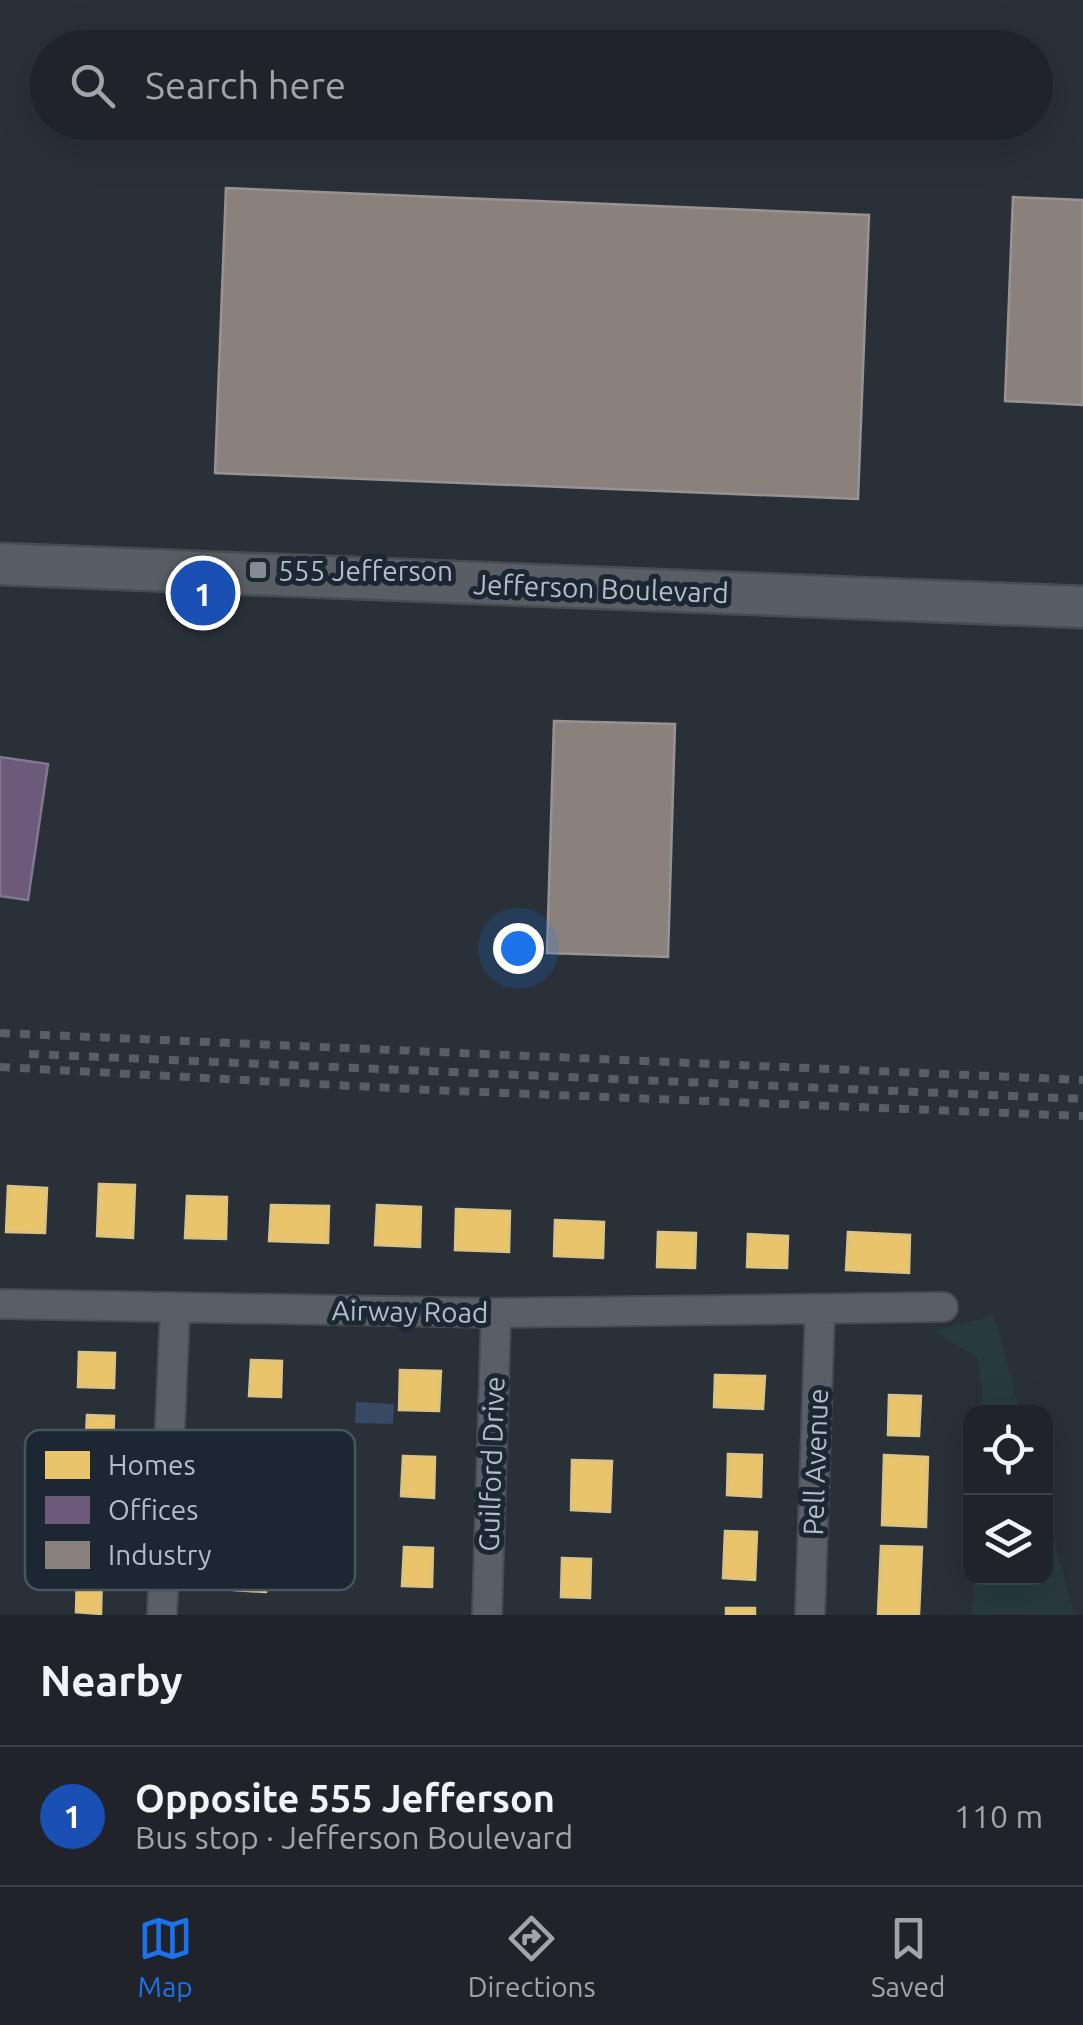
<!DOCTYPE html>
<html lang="en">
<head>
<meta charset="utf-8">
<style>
  :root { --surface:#20242a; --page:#2d3036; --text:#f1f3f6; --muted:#a2a4a8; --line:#3d4147; --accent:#1a73e8 }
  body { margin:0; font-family:Ubuntu,sans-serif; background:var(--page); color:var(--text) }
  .controls { position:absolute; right:30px; bottom:30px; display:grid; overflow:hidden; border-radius:20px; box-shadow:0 10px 40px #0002 }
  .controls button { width:90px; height:90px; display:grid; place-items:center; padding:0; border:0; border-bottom:2px solid var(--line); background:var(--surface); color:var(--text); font:50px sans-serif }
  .you { position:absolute; left:518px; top:948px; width:35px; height:35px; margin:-25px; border:8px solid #fff; border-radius:50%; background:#1a73e8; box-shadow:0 0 0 15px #1a73e833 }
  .badge { display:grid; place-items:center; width:65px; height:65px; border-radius:50%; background:var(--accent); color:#fff; font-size:32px; font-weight:700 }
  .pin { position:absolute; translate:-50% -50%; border:5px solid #fff; box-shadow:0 2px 10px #0006 }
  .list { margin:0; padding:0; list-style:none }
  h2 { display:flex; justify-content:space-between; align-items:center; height:130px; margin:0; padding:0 40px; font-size:42px }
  h2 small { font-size:32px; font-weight:400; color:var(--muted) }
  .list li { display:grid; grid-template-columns:65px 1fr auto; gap:30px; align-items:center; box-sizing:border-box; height:140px; padding:0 40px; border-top:2px solid var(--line) }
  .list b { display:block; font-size:38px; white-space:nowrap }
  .list p { margin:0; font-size:32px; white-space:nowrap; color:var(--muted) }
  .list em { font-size:32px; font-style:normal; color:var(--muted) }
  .icon { flex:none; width:55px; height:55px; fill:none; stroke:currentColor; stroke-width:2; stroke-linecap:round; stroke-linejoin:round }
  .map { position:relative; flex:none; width:1083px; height:1615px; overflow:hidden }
  .search { position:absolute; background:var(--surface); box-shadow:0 10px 40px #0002; left:30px; right:30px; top:30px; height:110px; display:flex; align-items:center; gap:25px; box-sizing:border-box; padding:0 35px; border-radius:55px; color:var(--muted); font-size:38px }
  .sheet { height:270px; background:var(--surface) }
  nav { display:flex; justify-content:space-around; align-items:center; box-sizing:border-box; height:140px; border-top:2px solid var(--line); background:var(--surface); font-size:28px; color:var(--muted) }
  nav a { display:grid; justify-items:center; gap:5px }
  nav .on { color:var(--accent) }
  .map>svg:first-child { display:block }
  .green { fill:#273a3e }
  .water { fill:#384963 }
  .homes { fill:#e9c46a; stroke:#d9c286; stroke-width:2.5 }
  .offices { fill:#6d597a; stroke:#827792; stroke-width:2.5 }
  .industry { fill:#8a817c; stroke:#979393; stroke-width:2.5 }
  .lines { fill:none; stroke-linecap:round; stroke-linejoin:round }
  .minor-casing { stroke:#484c53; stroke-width:32 }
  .secondary-casing { stroke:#484c53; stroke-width:45 }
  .minor { stroke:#5a5e66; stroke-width:28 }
  .secondary { stroke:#595d64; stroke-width:40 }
  .rail { stroke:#595d64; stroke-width:8; stroke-dasharray:10 10; stroke-linecap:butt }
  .poi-dot { fill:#848b96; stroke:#1d2633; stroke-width:4 }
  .labels { text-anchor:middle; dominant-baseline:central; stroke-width:10; stroke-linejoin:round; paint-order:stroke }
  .poi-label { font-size:28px; fill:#b4bcc9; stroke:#1d2633; text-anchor:start }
  .street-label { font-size:28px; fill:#b4bcc9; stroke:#1d2633 }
  .key { fill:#1d2633; stroke:#4a5360; stroke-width:2.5 }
  .key-label { font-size:28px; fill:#b4bcc9 }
</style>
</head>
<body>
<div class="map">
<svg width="1083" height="1615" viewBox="0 0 1083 1615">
  <rect width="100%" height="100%" fill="#2a3038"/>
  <!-- green -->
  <path class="green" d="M994,1316L1020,1412H979L983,1395L977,1357L933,1331Z
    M1046,1509L1074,1615H971L974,1593L972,1578H1046Z"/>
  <!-- water -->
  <path class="water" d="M356,1402L394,1404L393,1424L355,1423Z"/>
  <!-- homes -->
  <path class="homes" d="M99,1184L135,1185L133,1238L97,1236Z
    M8,1186L47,1188L45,1233L6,1232Z
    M187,1196L227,1197L226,1239L185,1238Z
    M271,1205L329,1206L328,1243L269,1241Z
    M377,1205L421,1207L420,1247L375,1245Z
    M456,1209L510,1211L509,1252L455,1250Z
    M555,1220L604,1222L603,1258L554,1256Z
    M658,1232L696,1233L695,1268L657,1267Z
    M848,1232L910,1235L909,1273L846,1270Z
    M748,1234L788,1236L787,1268L747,1267Z
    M79,1352L115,1353L114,1388L78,1387Z
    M251,1360L282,1361L281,1397L249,1396Z
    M400,1370L441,1371L439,1411L399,1410Z
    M715,1375L765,1376L763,1409L714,1407Z
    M889,1395L921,1396L919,1436L888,1435Z
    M87,1415L114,1416L113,1458L85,1457Z
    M728,1454L762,1455L761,1497L727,1495Z
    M884,1455L928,1457L926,1527L882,1525Z
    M403,1456L435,1457L434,1498L401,1496Z
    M572,1460L612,1461L610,1512L571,1510Z
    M725,1531L757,1532L755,1580L723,1578Z
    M881,1546L922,1547L919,1615L878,1614Z
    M404,1547L433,1548L432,1587L402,1586Z
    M235,1548L268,1549L266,1592L234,1590Z
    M562,1558L591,1559L590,1598L561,1597Z
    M77,1572L102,1573L101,1614L76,1612Z
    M726,1608H755V1615H726Z"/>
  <!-- offices -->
  <path class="offices" d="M0,757L48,764L28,900L0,896Z"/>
  <!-- industry -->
  <path class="industry" d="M226,188L869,215L858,499L215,473Z
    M1013,197L1083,200V405L1005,401Z
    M554,721L675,724L668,957L547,953Z"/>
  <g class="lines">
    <!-- minor casing -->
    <g class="minor-casing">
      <path id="minor" d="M0,1304L496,1313L943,1307
        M162,1615L175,1309
        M487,1615L496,1313
        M810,1615L820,1309"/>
    </g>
    <!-- secondary casing -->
    <g class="secondary-casing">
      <path id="secondary" d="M0,564L1083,607"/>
    </g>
    <!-- minor -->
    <use href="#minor" class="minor"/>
    <!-- secondary -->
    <use href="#secondary" class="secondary"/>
    <!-- rail -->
    <path class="rail" d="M0,1033L1083,1080
      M29,1054L1083,1099
      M0,1067L430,1090L1083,1116"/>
  </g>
  <!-- markers -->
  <rect class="poi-dot" x="248" y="560" width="20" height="20" rx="5"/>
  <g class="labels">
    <!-- poi labels -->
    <g class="poi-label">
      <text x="278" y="570">555 Jefferson</text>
    </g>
    <!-- street labels -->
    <g class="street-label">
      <text transform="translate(601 588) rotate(2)">Jefferson Boulevard</text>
      <text transform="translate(410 1311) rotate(1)">Airway Road</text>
      <text transform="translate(815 1462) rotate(-88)">Pell Avenue</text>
      <text transform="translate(491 1464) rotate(-88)">Guilford Drive</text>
    </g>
  </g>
  <!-- legend -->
  <rect x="25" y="1430" width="330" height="160" rx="15" class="key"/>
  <rect x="45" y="1451" width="45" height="28" fill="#e9c46a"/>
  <rect x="45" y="1496" width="45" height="28" fill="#6d597a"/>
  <rect x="45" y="1541" width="45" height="28" fill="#8a817c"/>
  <g class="key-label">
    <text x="108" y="1475">Homes</text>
    <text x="108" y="1520">Offices</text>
    <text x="108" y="1565">Industry</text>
  </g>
</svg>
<div class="controls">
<button><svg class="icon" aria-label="locate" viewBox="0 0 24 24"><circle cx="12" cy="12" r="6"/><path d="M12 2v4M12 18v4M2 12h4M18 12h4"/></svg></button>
<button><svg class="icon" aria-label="layers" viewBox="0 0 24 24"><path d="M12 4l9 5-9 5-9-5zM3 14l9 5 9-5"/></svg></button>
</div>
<div class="you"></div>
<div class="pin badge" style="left:203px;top:593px;background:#1a4fb4">1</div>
<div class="search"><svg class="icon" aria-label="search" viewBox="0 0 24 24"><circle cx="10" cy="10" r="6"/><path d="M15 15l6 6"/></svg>Search here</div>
</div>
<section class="sheet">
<h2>Nearby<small></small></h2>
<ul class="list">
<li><span class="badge" style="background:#1a4fb4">1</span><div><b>Opposite 555 Jefferson</b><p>Bus stop · Jefferson Boulevard</p></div><em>110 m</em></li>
</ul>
</section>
<nav>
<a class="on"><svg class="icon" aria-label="map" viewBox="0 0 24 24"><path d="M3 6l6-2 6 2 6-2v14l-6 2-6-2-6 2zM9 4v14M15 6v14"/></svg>Map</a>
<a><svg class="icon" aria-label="directions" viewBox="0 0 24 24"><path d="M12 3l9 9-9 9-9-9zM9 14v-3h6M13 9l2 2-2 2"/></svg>Directions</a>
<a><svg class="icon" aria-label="saved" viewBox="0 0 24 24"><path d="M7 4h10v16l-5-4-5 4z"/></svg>Saved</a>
</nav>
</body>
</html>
